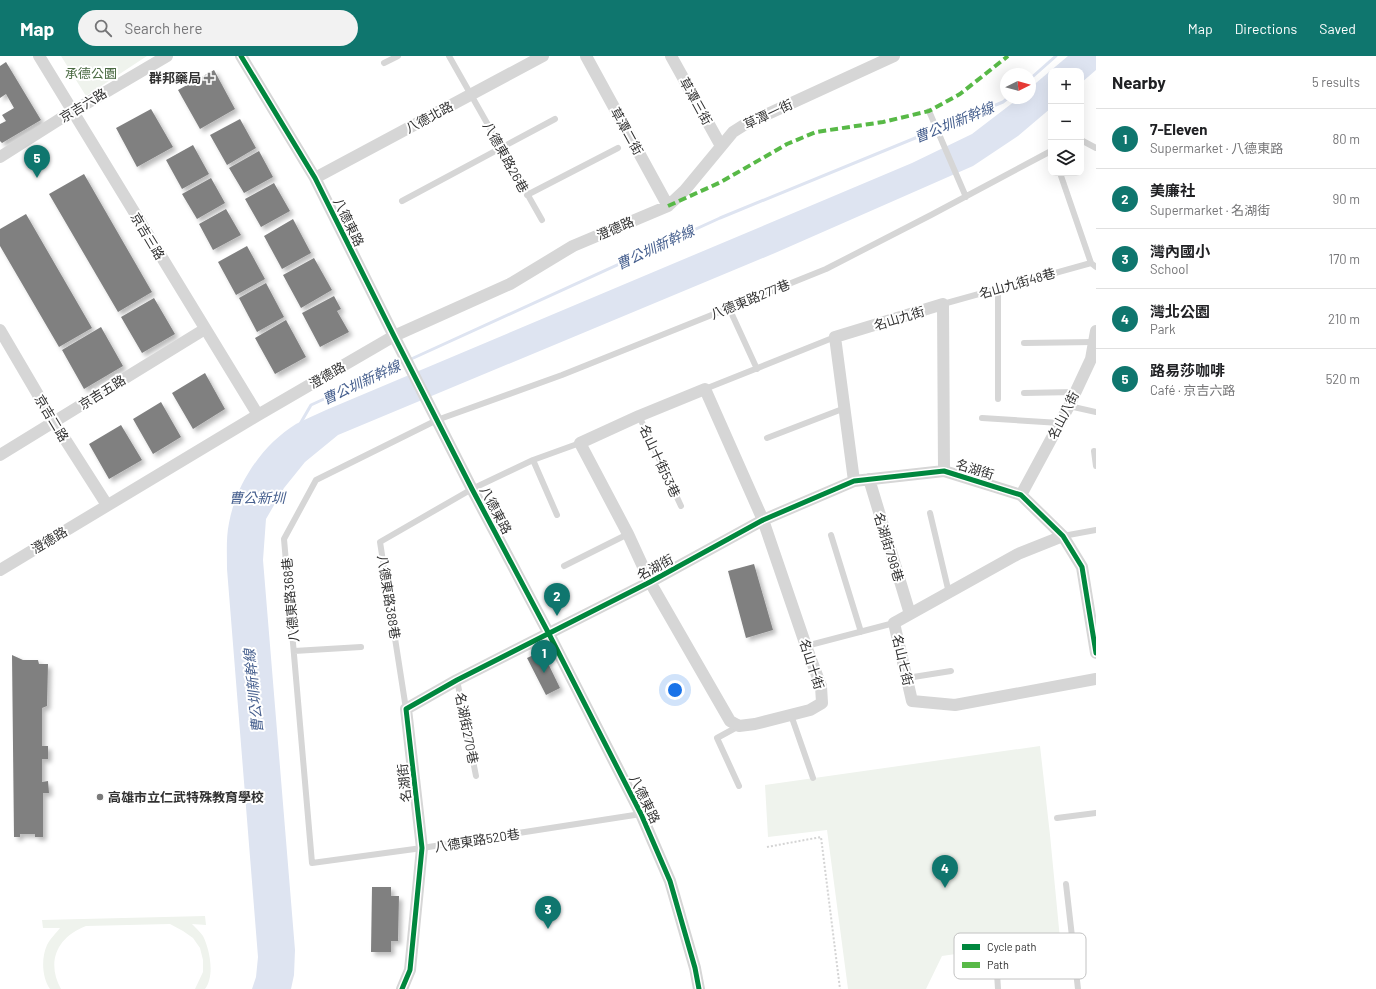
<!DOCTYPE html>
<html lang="en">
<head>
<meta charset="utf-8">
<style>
  :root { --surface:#fff; --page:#f2f2f2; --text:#202124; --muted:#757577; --line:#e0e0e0; --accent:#0f766e }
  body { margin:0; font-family:Barlow,"Noto Sans TC",sans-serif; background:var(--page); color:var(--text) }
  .controls { position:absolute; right:12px; top:12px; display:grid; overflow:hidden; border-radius:8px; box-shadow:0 4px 16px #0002 }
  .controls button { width:36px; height:36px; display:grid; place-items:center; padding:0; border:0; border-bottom:1px solid var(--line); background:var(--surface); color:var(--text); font:20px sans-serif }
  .compass { position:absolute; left:1000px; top:12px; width:36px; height:36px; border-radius:50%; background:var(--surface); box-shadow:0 4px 16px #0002; rotate:85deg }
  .you { position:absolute; left:675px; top:634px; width:14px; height:14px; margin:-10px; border:3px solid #fff; border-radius:50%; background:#1a73e8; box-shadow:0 0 0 6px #1a73e833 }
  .badge { display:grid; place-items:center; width:26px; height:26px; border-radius:50%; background:var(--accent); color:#fff; font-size:13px; font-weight:700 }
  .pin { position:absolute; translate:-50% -33px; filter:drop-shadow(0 1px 2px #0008) }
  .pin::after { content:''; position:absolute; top:21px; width:14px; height:12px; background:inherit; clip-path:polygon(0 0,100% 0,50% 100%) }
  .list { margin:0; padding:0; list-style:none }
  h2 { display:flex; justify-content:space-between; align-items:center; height:52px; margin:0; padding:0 16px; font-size:17px }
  h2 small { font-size:13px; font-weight:400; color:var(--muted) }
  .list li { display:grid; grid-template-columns:26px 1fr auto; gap:12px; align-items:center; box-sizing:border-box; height:60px; padding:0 16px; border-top:1px solid var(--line) }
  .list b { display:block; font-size:15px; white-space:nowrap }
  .list p { margin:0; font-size:13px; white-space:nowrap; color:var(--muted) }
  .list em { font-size:13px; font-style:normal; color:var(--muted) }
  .icon { flex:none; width:22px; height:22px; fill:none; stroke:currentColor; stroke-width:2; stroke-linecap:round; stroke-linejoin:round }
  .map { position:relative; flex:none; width:1096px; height:933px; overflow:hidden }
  header { display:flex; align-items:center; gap:24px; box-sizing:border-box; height:56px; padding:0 20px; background:var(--accent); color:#fff }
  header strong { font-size:19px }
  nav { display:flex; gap:22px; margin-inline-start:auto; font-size:14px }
  .search { width:280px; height:36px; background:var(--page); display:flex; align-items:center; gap:10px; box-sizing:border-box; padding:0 14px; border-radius:22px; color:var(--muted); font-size:15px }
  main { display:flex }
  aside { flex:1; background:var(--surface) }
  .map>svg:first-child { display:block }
  .green { fill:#eff3ed }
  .water { fill:#dee4f1 }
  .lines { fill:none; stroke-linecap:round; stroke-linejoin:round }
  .stream { stroke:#dee4f1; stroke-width:3 }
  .building { fill:#808080; filter:url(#shadow) }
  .path { stroke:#d4d4d4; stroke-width:2; stroke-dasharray:2 2; stroke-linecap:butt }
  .lane { stroke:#d6d6d6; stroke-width:6 }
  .street { stroke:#d6d6d6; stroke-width:12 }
  .quiet { stroke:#58b947; stroke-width:4; stroke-dasharray:8 4; stroke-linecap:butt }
  .cycleway-casing { stroke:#fff; stroke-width:8 }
  .cycleway { stroke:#00873e; stroke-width:5 }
  .poi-dot { fill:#7a7a7a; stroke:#fff; stroke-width:1.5 }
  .labels { text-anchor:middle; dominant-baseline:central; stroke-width:4; stroke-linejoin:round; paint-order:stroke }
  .park-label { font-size:13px; fill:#4a6a42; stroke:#fff }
  .poi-label { font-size:13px; font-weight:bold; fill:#323232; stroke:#fff; text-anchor:end }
  .street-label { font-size:13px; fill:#323232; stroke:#fff }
  .water-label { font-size:14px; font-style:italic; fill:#465f8e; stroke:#fff }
  .key { fill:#fff; stroke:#c2c2c2; stroke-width:1 }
  .key-label { font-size:11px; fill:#323232 }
</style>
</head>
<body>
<header>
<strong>Map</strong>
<div class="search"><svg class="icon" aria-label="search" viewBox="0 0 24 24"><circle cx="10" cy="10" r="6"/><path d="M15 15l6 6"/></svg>Search here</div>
<nav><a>Map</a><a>Directions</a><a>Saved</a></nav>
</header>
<main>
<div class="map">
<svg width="1096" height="933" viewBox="0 0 1096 933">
  <defs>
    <filter id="shadow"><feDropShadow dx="3.5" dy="3.5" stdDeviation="2" flood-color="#0004"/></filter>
  </defs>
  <rect width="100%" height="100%" fill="#fff"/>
  <!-- green -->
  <path class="green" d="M61,0H147L86,40Z
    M1040,690L1050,779L1060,883L942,900L926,933H848L827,774L768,781L765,729Z
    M205,860L206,869L192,868C196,872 200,876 203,880C210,894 215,920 205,933H195L203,916V904L200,892L193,882L183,875L170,868L86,870C57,881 46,906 61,933H50C42,922 41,902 47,889C50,883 56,877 60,872H43L42,864Z"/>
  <!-- water -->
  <path class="water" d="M1068,0H1096V14L1081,27V15H1051V52L1018,80L973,110L775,197L338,379L305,406L284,432L266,463L263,504L295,894L294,919L291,933H252L256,921L258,901L227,513C227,498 226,481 229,467C236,428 262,389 296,368C305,363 316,359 326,354L912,107L972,78L1019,42H1030V32Z"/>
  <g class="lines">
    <!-- stream -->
    <path class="stream" d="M1030,23L1056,0
      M409,304L720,162L1003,46L1008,42
      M300,368L311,349L404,306"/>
  </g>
  <!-- building -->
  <path class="building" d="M6,6L41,64L2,87L0,85V68L6,65L2,59L14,52L6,38L0,42V10Z
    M214,14L235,53L200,73L178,34Z
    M151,53L173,91L137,111L116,72Z
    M240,63L256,92L227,109L210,79Z
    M193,89L209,118L182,133L166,104Z
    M259,95L273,121L244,137L229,112Z
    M84,118L152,236L118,256L49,138Z
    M211,122L225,147L197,163L182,138Z
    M274,127L290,155L261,171L245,143Z
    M226,153L241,179L213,194L199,168Z
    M26,158L92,272L59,291L0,190V173Z
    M293,163L311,197L282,213L264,180Z
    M247,190L265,223L236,239L218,206Z
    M314,202L332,234L301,252L283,219Z
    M266,227L284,261L257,276L239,242Z
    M334,240L341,253L337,255L349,276L320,291L302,257Z
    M154,242L175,278L142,297L121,261Z
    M286,264L306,301L275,318L255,282Z
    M101,271L123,310L84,333L62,294Z
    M205,317L225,353L193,373L172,337Z
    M161,346L181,381L153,398L133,363Z
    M121,369L142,404L109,423L89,388Z
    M754,508L773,574L746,582L728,515Z
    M542,595L560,632L546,639L527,602Z
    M12,599L23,604H38L39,608H48L47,650L42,652V690H48V703H42V726L48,725L49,737H43V781H35V778H20V781H14Z
    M372,831H391V840H399L398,885H391V896H371Z"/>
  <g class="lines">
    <!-- path -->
    <path class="path" d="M767,791L821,781L840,933"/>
    <!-- lane -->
    <path class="lane" d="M449,0L542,164
      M384,7L398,0
      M929,55L966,141
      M1081,84L1096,92
      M1060,117L1091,207L1096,211
      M527,139L618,92
      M402,145L555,63
      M998,233V343
      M943,248L1091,207
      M729,252L757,313
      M1024,287L1094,286
      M705,333L835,281
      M1024,337L1075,336
      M1069,350L1096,356
      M639,360L681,450
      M982,362L1060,367
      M767,382L845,352
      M1094,395L1096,410
      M533,404L557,459
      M930,457L949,537
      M831,479L861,576
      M1063,480L1096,474
      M564,510L628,478
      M806,590L894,567
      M294,595L361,591
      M907,622L951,615
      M457,624L476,720
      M406,653L380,486L472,433L533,404L580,387
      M791,659L813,722
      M739,670L717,682L739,730
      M641,758L422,792L312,807L284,483L316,424L437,364L562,319L826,213L931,159L1051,95
      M1057,762L1096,757
      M1066,828L1078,933
      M996,902L998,933"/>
    <!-- street -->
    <path class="street" d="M39,0L258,359
      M241,0L315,122L394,280L472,433L549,578L641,758L670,825L695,912L699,933
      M586,0L668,150
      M671,0L721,90
      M0,101L60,63L167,0
      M315,122L543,0
      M0,274L54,366L107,449
      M705,333L763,464L806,590L821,630L822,647L810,654L755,668L739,670L730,665L650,526L628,478L580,387L639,360Z
      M0,399L205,273
      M869,423L910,558
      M854,425L835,281L943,248L944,415
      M1021,439L1069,350L1091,303L1096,275
      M1063,480L1018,498L894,567L912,645L955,649L1096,623
      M0,514L258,359L394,280L510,228L573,190L668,150L685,134L733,76L744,69L894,0
      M402,933L410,914L422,792L406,653L457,624L650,526L763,464L854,425L944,415L1021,439L1063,480L1082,511L1096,597"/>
    <!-- quiet -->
    <path class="quiet" d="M668,150L721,126L787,88L816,76L883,66L929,55L960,38L1008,0"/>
    <!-- cycleway casing -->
    <g class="cycleway-casing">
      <path id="cycleway" d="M241,0L315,122L394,280L472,433L549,578L641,758L670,825L695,912L699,933
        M402,933L410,914L422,792L406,653L457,624L650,526L763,464L854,425L944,415L1021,439L1063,480L1082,511L1096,597"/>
    </g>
    <!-- cycleway -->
    <use href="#cycleway" class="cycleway"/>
  </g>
  <!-- markers -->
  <g class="poi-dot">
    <path d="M207 16h4v4h4v4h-4v4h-4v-4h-4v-4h4z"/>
    <circle cx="100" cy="741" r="4"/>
  </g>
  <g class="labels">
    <!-- park labels -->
    <g class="park-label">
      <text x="91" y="17">承德公園</text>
    </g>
    <!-- poi labels -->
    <g class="poi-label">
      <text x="201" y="22">群邦藥局</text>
      <text x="108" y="741" text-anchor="start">高雄市立仁武特殊教育學校</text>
    </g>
    <!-- street labels -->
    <g class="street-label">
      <text transform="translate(696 45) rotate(61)">草潭三街</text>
      <text transform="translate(83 49) rotate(-31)">京吉六路</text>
      <text transform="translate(768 58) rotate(-25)">草潭一街</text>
      <text transform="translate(429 61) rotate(-28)">八德北路</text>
      <text transform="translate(627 75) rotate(61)">草潭二街</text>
      <text transform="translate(506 101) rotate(61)">八德東路26巷</text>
      <text transform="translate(349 166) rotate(64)">八德東路</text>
      <text transform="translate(615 172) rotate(-23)">澄德路</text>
      <text transform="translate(148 180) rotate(59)">京吉三路</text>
      <text transform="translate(1017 227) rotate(-16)">名山九街48巷</text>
      <text transform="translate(750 243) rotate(-22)">八德東路277巷</text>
      <text transform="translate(899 262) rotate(-17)">名山九街</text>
      <text transform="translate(327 319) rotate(-30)">澄德路</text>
      <text transform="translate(102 336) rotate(-32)">京吉五路</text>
      <text transform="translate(1063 359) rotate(-63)">名山八街</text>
      <text transform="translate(52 362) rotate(59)">京吉二路</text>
      <text transform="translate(660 405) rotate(65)">名山十街53巷</text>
      <text transform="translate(975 413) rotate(17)">名湖街</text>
      <text transform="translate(496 454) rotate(62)">八德東路</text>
      <text transform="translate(49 484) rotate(-31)">澄德路</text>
      <text transform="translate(889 491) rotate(73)">名湖街798巷</text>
      <text transform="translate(655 511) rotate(-28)">名湖街</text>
      <text transform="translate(389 541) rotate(81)">八德東路388巷</text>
      <text transform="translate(290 544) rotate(-95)">八德東路368巷</text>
      <text transform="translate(903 604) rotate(77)">名山七街</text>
      <text transform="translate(812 608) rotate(72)">名山十街</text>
      <text transform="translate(467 672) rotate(79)">名湖街270巷</text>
      <text transform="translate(404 727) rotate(-96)">名湖街</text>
      <text transform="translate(645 743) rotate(64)">八德東路</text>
      <text transform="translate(477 784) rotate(-9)">八德東路520巷</text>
    </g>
    <!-- water labels -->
    <g class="water-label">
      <text transform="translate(954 66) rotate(-22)">曹公圳新幹線</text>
      <text transform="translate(655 191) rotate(-25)">曹公圳新幹線</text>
      <text transform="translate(361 326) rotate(-25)">曹公圳新幹線</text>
      <text x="257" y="441">曹公新圳</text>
      <text transform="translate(253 635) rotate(-96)">曹公圳新幹線</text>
    </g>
  </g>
  <!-- legend -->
  <rect x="954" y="877" width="132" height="46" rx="6" class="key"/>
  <rect x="962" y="888" width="18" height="6" fill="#00873e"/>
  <rect x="962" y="906" width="18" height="6" fill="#58b947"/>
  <g class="key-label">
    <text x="987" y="895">Cycle path</text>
    <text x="987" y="913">Path</text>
  </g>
</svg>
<div class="controls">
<button>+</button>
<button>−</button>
<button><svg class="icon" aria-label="layers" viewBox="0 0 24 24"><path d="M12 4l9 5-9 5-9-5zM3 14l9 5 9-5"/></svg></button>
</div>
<svg class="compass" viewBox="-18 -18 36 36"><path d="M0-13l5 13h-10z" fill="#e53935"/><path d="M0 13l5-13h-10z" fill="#757577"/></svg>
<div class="you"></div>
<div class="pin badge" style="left:544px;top:617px">1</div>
<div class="pin badge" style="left:557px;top:560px">2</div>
<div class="pin badge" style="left:548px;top:873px">3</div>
<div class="pin badge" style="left:945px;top:832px">4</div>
<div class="pin badge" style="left:37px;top:122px">5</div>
</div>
<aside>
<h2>Nearby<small>5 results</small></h2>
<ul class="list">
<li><span class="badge">1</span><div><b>7-Eleven</b><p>Supermarket · 八德東路</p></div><em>80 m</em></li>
<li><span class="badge">2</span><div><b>美廉社</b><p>Supermarket · 名湖街</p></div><em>90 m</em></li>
<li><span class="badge">3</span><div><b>灣內國小</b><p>School</p></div><em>170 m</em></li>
<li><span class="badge">4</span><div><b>灣北公園</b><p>Park</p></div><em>210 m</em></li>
<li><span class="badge">5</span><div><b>路易莎咖啡</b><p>Café · 京吉六路</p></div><em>520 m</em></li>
</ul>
</aside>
</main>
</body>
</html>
